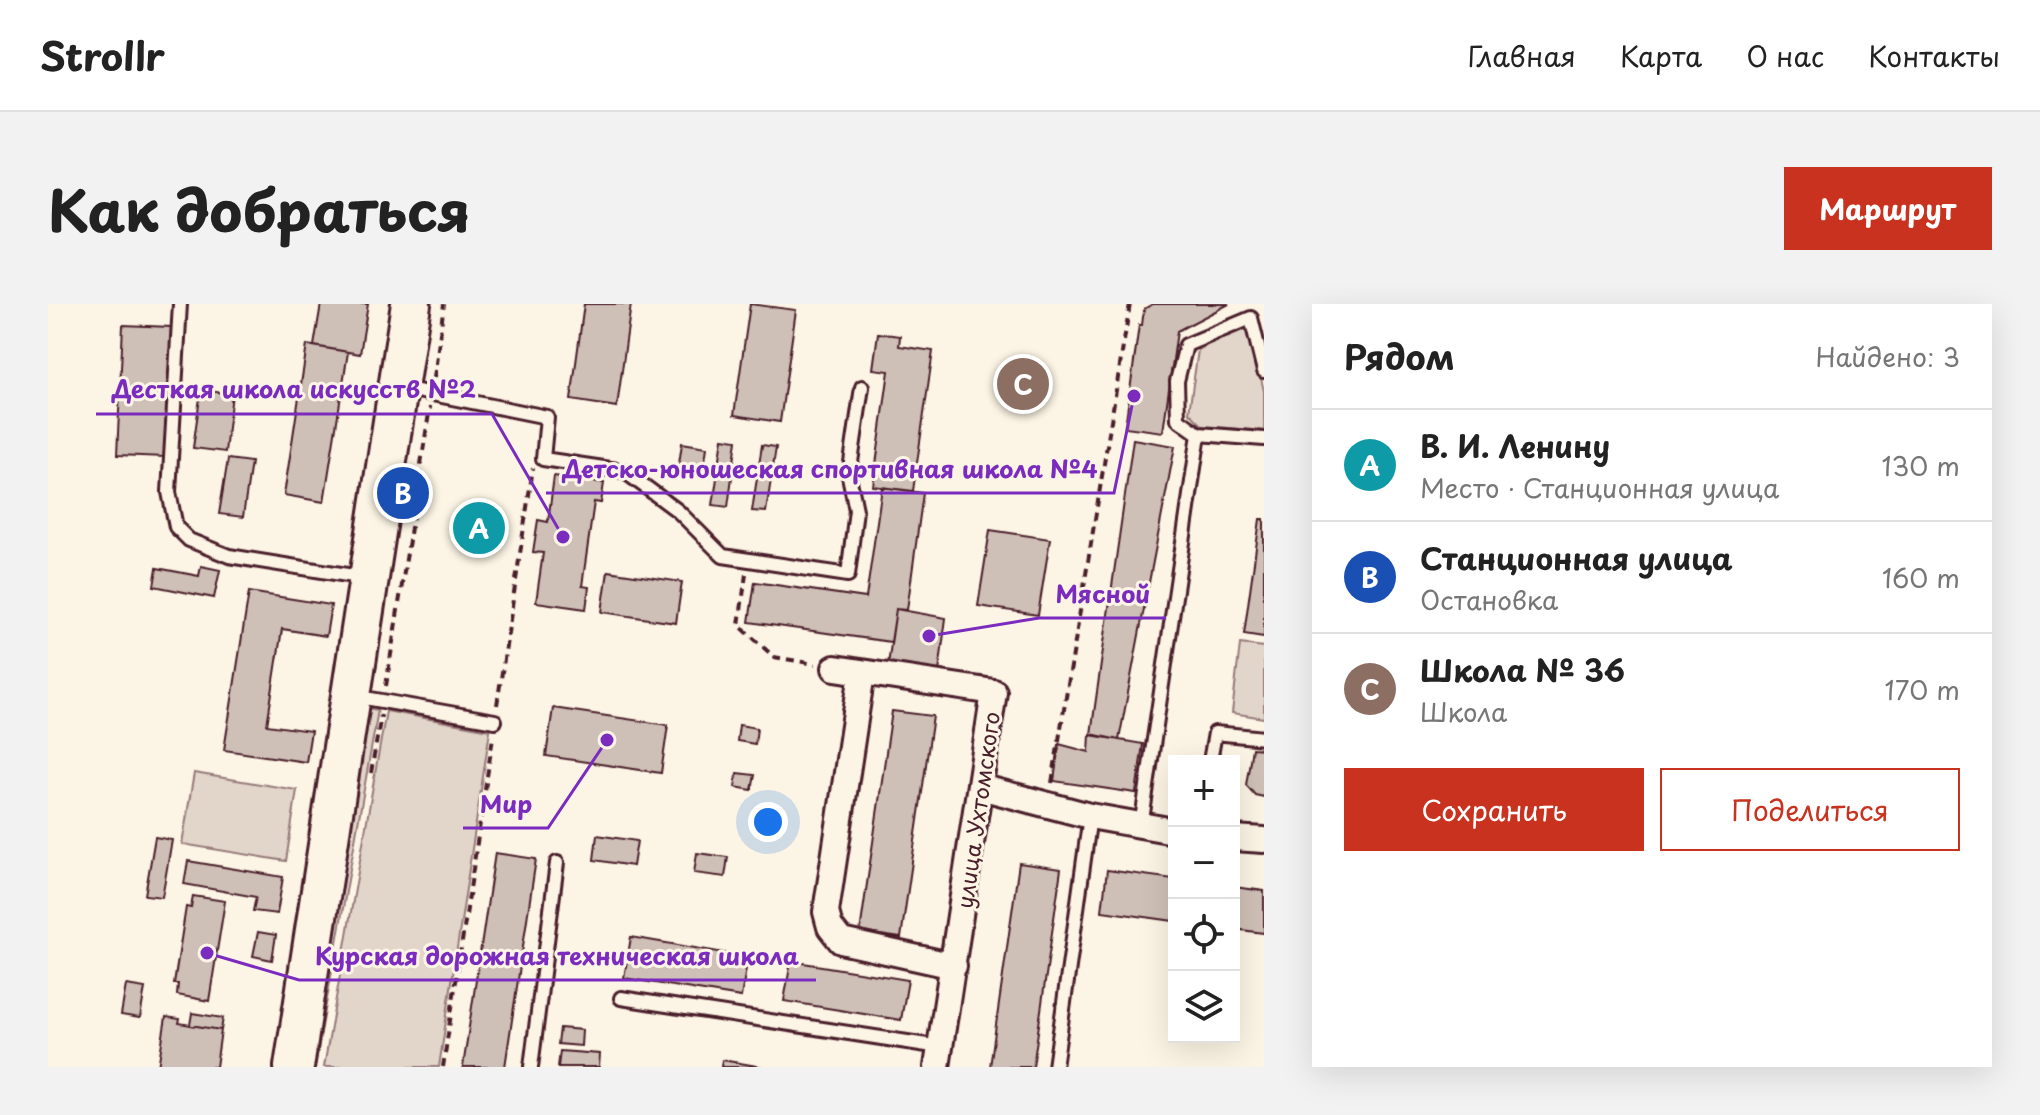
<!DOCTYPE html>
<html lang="ru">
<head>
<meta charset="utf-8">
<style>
  :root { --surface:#fff; --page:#f2f2f2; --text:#222; --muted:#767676; --line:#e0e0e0; --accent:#c8321e }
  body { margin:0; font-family:"Playpen Sans",sans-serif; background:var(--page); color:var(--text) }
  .controls { position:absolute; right:24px; bottom:24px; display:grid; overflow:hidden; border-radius:0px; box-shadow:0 8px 32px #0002 }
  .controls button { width:72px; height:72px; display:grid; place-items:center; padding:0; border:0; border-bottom:2px solid var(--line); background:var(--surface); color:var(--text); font:40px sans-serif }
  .you { position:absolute; left:720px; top:518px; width:28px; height:28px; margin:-20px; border:6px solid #fff; border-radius:50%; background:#1a73e8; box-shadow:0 0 0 12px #1a73e833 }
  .badge { display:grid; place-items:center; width:52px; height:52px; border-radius:50%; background:var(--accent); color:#fff; font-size:26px; font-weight:700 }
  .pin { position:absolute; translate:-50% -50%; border:4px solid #fff; box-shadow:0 2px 8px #0006 }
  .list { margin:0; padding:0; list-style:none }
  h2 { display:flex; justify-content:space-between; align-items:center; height:104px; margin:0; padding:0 32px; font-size:34px }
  h2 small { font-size:26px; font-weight:400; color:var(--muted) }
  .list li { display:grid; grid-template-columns:52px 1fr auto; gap:24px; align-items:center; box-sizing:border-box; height:112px; padding:0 32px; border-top:2px solid var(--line) }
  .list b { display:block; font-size:30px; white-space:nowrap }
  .list p { margin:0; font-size:26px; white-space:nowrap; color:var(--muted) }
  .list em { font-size:26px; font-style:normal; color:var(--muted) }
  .actions { display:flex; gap:16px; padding:24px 32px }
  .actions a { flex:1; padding:18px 0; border:2px solid var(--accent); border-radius:0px; text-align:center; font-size:28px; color:var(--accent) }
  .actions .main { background:var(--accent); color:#fff }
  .icon { flex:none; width:44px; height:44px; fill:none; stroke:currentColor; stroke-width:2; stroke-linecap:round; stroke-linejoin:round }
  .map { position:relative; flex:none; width:1216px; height:763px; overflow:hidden; border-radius:0px }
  header { display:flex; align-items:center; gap:48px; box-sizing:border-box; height:112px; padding:0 40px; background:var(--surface); border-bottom:2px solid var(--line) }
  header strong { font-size:38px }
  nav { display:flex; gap:44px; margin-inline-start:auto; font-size:28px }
  .intro { display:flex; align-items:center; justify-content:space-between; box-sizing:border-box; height:192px; padding:0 48px }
  h1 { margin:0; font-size:56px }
  .button { padding:20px 36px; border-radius:0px; background:var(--accent); color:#fff; font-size:28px; font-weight:700 }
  main { display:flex; gap:48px; padding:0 48px }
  aside { flex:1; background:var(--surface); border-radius:0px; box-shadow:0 8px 32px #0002 }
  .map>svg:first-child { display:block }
  .green { fill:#e2d5ca; stroke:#967a7a; stroke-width:2 }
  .building { fill:#cfc0b7; stroke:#4a1f2b; stroke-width:2 }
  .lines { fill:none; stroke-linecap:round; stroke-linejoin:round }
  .lane-casing { stroke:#4a1f2b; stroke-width:18 }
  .street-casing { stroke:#4a1f2b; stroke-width:30 }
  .primary-casing { stroke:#4a1f2b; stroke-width:44 }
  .path { stroke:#4a1f2b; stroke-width:4; stroke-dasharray:8 6; stroke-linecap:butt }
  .lane { stroke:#fcf5e5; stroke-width:12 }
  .street { stroke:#fcf5e5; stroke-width:24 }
  .primary { stroke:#fcf5e5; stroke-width:38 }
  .labels { text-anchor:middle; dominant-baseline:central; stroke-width:6; stroke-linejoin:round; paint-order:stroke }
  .street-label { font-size:22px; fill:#4a1f2b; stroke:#fcf5e5 }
  .leader { fill:none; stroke:#7b2cbf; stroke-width:3 }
  .callout-dot { fill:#7b2cbf; stroke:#fcf5e5; stroke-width:3 }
  .callout-label { font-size:24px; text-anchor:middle; font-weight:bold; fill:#7b2cbf; stroke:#fcf5e5; stroke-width:6; stroke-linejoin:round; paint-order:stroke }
</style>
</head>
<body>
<header>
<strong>Strollr</strong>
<nav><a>Главная</a><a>Карта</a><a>О нас</a><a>Контакты</a></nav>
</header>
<div class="intro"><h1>Как добраться</h1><a class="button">Маршрут</a></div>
<main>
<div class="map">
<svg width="1216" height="763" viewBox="0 0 1216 763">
  <rect width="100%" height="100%" fill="#fcf5e5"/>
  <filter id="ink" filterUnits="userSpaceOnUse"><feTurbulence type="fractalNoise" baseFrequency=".0125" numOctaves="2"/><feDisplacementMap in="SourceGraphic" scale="16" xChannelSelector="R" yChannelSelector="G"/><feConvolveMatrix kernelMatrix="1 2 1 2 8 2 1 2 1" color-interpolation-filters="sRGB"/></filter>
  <g filter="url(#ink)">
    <!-- green -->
    <path class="green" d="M1200,19L1216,87V127L1155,122L1141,108L1150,46Z
      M1192,340L1216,343V414L1184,409Z
      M314,403L330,406L267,763H252Z
      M338,407L442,426L391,763H276Z
      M146,469L249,486L238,557L134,540Z"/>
    <!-- building -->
    <path class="building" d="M273,0H320L312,50L266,42Z
      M536,0H583L569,103L523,96Z
      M702,0L748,6L732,118L686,111Z
      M1105,0H1181L1129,27L1115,128L1077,123L1091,21H1094L1096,5Z
      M75,21L123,23L117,153L69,151Z
      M830,29L852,32L851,42L885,47L865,187L825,182L841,67L825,65Z
      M259,41L300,48L276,198L236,191Z
      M153,86L184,90L177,148L145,144Z
      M675,134L689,136L680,203L665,201Z
      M1085,135L1127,142L1071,436L1043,430Z
      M634,139L659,143L656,164L631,160Z
      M714,141L728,143L718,208L704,207Z
      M180,155L203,158L195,213L171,210Z
      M506,172L556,179L553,199L546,198L534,282L541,283L538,305L488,298L495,249L485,248L490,216L500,218Z
      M834,183L875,189L859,306L848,305L843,338L701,318L707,278L818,294Z
      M1212,215H1216V333L1196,330Z
      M942,226L1002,235L990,311L930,302Z
      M153,262L172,266L166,294L106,282L109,264L151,272Z
      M560,267L634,278L628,319L554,308Z
      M201,288L283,301L278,332L234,325L219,421L263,427L258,458L176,446Z
      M848,305L898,314L891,368L840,361Z
      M505,404L620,421L613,469L498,452Z
      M844,407L885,412L853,634L812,628Z
      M691,421L709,424L707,440L689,437Z
      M1042,431L1095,440L1088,489L1006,477L1011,440L1041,448Z
      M1204,444L1216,445V493L1207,491L1198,481Z
      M689,469L707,471L704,486L687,483Z
      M549,531L589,537L585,562L546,556Z
      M107,533L124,536L114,593L97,591Z
      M447,549L488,555L457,763H415Z
      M649,549L680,553L677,573L646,569Z
      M140,557L235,573L229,610L205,607L208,593L136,580Z
      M971,559L1013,565L985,763H942Z
      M1059,566L1126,575V617L1054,607Z
      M1186,583L1216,587V629L1186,625Z
      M145,592L177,597L161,697L129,691L130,680H126L138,603L143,604Z
      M210,628L228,631L224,656L205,652Z
      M583,633L700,653L693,693L576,674Z
      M743,657L860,676L853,716L736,697Z
      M78,681L97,684L92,714L73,711Z
      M144,709L175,714L173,726L142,721Z
      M118,713L132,715L131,719L173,726L168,763H110Z
      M512,724L534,726L533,742L510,740Z
      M512,747L552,750L551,763H510Z
      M674,756L715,763H673Z"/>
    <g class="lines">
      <!-- lane casing -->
      <g class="lane-casing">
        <path id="lane" d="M132,0L121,188L128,223L141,236L181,252L318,274
          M354,84L499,113L495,155L576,167L630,207L675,252L800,271L808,206L801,172L814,83
          M1151,130L1216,135
          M306,392L447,417
          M1162,457L1167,429L1216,434
          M1093,523L1151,130L1130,115L1129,77L1138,41L1203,14L1216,67
          M573,694L892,743
          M483,763L509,559
          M1007,763L1042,512"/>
      </g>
      <!-- street casing -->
      <g class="street-casing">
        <path id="street" d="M787,364L946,388L889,763
          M814,369L778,608L782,623L793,637L906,662
          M932,483L1042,512L1126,527
          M1186,534L1216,536"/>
      </g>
      <!-- primary casing -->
      <g class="primary-casing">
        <path id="primary" d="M246,763L363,0"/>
      </g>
      <!-- path -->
      <path class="path" d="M386,74L396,0
        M698,270L691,321L726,353L767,360
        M338,382L382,103
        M449,401L485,164
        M323,469L333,411
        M1004,479L1082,0
        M395,763L445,433"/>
      <!-- lane -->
      <use href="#lane" class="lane"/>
      <!-- street -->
      <use href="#street" class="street"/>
      <!-- primary -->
      <use href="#primary" class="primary"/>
    </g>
  </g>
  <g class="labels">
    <!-- street labels -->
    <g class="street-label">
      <text transform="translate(929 506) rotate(-82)">улица Ухтомского</text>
    </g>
  </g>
  <!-- callouts -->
  <path class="leader" d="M515 233L444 110H48M1086 92L1066 189H498M881 332L991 314H1118M559 436L500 524H415M159 649L251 676H768"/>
  <g class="callout-dot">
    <circle cx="515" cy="233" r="8"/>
    <circle cx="1086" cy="92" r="8"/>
    <circle cx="881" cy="332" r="8"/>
    <circle cx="559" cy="436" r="8"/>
    <circle cx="159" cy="649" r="8"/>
  </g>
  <g class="callout-label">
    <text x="246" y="94">Десткая школа искусств №2</text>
    <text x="782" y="174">Детско-юношеская спортивная школа №4</text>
    <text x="1055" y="299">Мясной</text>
    <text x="458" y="509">Мир</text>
    <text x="509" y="661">Курская дорожная техническая школа</text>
  </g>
</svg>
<div class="controls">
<button>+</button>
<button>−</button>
<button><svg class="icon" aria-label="locate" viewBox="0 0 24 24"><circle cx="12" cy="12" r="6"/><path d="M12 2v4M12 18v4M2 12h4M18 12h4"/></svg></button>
<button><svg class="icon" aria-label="layers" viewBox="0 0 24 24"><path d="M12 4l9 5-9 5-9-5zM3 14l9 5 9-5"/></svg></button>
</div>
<div class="you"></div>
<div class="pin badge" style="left:431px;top:224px;background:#0f9aa8">A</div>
<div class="pin badge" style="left:355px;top:189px;background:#1a4fb4">B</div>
<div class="pin badge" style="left:975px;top:80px;background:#8d6e63">C</div>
</div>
<aside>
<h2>Рядом<small>Найдено: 3</small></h2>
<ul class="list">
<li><span class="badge" style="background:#0f9aa8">A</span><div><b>В. И. Ленину</b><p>Место · Станционная улица</p></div><em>130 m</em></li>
<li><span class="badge" style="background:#1a4fb4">B</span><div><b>Станционная улица</b><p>Остановка</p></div><em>160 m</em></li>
<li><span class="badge" style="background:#8d6e63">C</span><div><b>Школа № 36</b><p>Школа</p></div><em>170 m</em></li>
</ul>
<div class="actions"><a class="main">Сохранить</a><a>Поделиться</a></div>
</aside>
</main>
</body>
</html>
